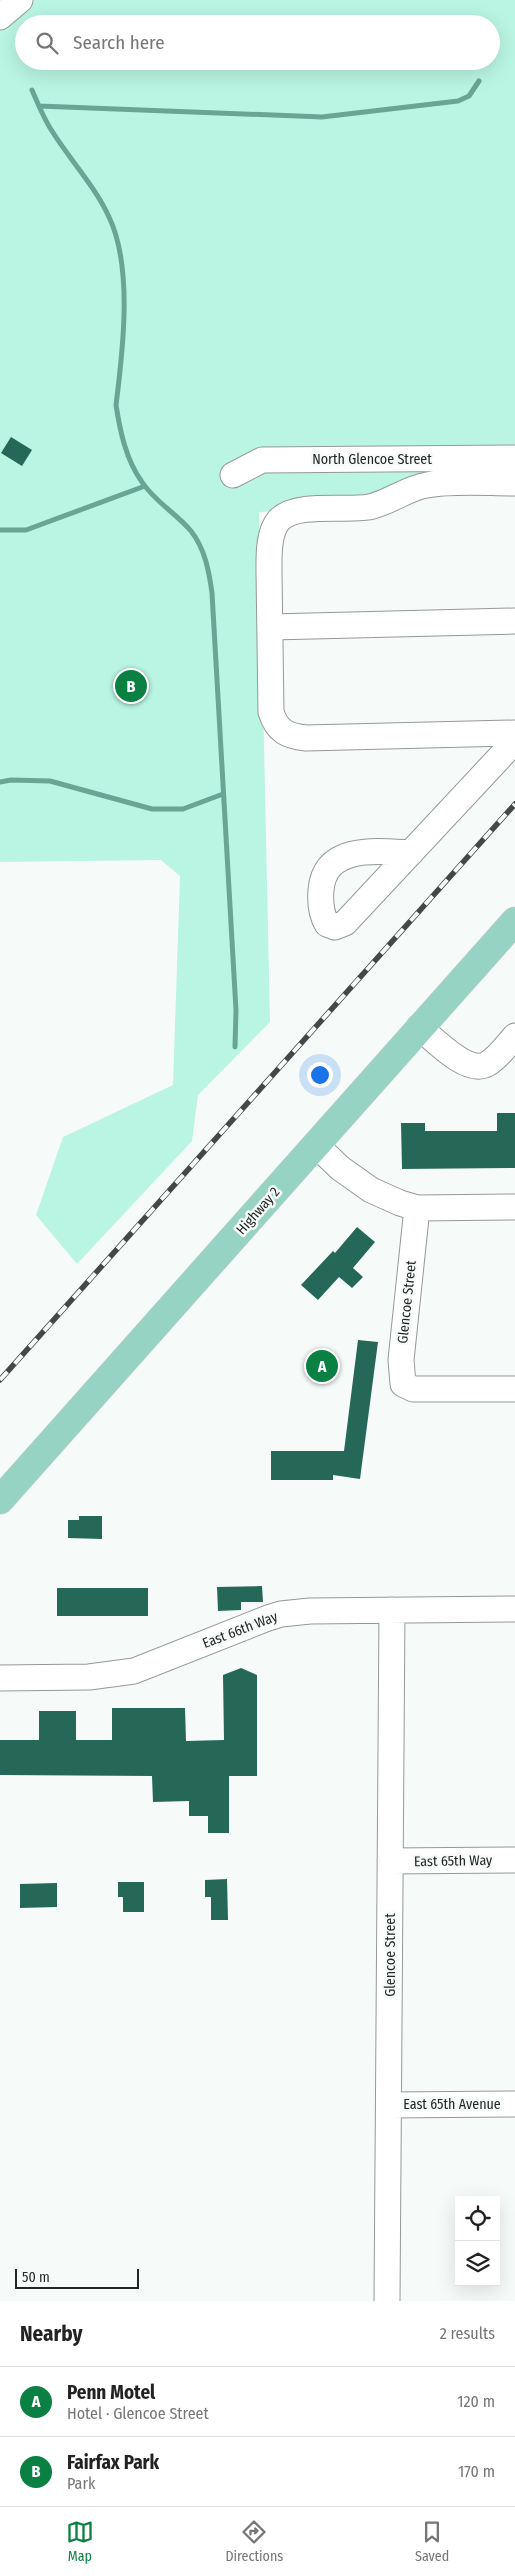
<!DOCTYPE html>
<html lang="en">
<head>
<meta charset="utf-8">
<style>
  :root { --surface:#fff; --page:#f6f6f6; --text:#222; --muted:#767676; --line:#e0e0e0; --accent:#0b8043 }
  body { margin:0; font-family:"Fira Sans Condensed",sans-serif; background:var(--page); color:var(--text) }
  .controls { position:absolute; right:15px; bottom:15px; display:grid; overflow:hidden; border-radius:0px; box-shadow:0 5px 20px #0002 }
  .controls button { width:45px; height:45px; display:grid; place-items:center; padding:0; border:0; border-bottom:1px solid var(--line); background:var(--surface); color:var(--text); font:25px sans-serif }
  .scale { position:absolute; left:15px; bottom:12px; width:124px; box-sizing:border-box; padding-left:5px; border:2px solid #242625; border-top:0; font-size:14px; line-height:18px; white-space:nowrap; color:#242625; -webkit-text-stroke:4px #f6fbf9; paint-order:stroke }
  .you { position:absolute; left:319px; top:1074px; width:18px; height:18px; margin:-12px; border:4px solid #fff; border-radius:50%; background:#1a73e8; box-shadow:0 0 0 8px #1a73e833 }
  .badge { display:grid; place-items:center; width:32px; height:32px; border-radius:50%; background:var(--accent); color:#fff; font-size:16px; font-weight:700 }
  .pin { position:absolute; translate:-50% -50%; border:2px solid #fff; box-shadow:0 1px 5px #0006 }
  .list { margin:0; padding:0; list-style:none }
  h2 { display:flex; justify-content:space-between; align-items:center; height:65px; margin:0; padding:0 20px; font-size:21px }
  h2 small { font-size:16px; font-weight:400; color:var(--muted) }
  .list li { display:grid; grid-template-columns:32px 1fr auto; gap:15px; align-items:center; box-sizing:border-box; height:70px; padding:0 20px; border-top:1px solid var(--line) }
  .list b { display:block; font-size:19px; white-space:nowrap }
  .list p { margin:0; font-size:16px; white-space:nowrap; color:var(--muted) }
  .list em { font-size:16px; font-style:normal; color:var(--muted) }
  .icon { flex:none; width:28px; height:28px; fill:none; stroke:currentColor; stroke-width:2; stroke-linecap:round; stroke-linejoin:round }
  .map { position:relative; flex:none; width:515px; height:2301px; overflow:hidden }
  .search { position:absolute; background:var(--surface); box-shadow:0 5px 20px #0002; left:15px; right:15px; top:15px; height:55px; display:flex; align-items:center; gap:12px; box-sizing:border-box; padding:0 18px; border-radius:28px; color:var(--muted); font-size:19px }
  .sheet { height:205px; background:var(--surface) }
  nav { display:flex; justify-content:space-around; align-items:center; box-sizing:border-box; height:70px; border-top:1px solid var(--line); background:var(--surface); font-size:14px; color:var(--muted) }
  nav a { display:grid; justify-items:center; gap:2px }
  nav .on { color:var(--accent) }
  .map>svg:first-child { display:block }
  .green { fill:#b9f5e2; fill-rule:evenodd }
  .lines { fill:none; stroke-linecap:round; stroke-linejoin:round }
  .stream { stroke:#69a594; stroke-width:5 }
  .building { fill:#256857 }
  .minor-casing { stroke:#949997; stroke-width:27 }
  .major-casing { stroke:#d8d8d8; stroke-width:29 }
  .minor { stroke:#fff; stroke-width:25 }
  .major { stroke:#96d3c3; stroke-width:28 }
  .rail-casing { stroke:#464847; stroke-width:5.5 }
  .rail { stroke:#f6fbf9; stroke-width:4; stroke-dasharray:11; stroke-linecap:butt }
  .labels { text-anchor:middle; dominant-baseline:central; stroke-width:5; stroke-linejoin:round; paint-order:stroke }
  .street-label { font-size:14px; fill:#242625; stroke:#f6fbf9 }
</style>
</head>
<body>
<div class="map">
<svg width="515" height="2301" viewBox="0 0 515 2301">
  <rect width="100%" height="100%" fill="#f6fbf9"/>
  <!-- green -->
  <path class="green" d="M0,0H515V446L370,507L259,512L270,1022L198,1095L192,1141L77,1264L36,1215L63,1137L173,1085L180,876L161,860L0,862ZM24,24H491V61H24Z"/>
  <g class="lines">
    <!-- stream -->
    <path class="stream" d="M32,90C38,104 44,119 52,131C70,160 95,186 109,217C133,267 123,350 116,405C120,431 126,460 142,482C155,502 176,513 191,531C205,549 209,571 212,593L236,1010L235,1047
      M39,106L322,117L458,101L469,96L479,81
      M0,530H26L145,486
      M0,782L11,780L50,781L152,809H183L223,794"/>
  </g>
  <!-- building -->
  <path class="building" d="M11,437L32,450L22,466L1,453Z
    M497,1113H515V1168L402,1169L401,1123H425V1131H497Z
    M357,1227L375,1242L353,1268L363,1277L352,1288L339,1277L318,1300L301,1285L333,1251L335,1253Z
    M358,1340L378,1342L360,1479L333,1475V1480H271V1451H344Z
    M79,1516H102V1539L68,1538V1520H79Z
    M262,1586L263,1602H241V1610L218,1611L217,1587Z
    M57,1588H148V1616H57Z
    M241,1668L257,1675V1776H229V1833H208V1816H189V1801L153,1802L152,1776L0,1775V1740H39V1711H76V1740H112V1708H185L186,1741L224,1740L223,1675Z
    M227,1879L228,1920H211V1897H205V1880Z
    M118,1882H144V1912H123V1897H118Z
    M57,1883V1907L20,1908V1884Z"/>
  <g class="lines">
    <!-- minor casing -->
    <g class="minor-casing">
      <path id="minor" d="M0,17L20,0
        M233,475L262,460L515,458
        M515,483C488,483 452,480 427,485C407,488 389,503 369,507C345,511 297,502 279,520C268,533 269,556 269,572L271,712C277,731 287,736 306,738L515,733
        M271,627L515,621
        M411,853C378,851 325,844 321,890C320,902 321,914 327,924L335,927L345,923L515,741
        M419,1027C435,1040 467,1075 487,1064C498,1058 507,1045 515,1036
        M316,1145L340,1168L371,1190L400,1203L417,1208L515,1207
        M417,1208L401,1360L403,1384L413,1389H515
        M0,1678L89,1677L134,1671L268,1618L281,1614L310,1611L515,1609
        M390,1861L515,1860
        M390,2105L515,2104
        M387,2301L392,1610"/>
    </g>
    <!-- major casing -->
    <g class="major-casing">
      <path id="major" d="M0,1500L515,921"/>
    </g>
    <!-- minor -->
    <use href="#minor" class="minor"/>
    <!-- major -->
    <use href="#major" class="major"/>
    <!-- rail casing -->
    <g class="rail-casing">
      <path id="rail" d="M0,1380L515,804"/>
    </g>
    <!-- rail -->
    <use href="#rail" class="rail"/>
  </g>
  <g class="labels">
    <!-- street labels -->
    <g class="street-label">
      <text x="372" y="459">North Glencoe Street</text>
      <text transform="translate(258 1211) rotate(-49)">Highway 2</text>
      <text transform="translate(407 1302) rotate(-84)">Glencoe Street</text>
      <text transform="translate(240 1630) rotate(-21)">East 66th Way</text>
      <text transform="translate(453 1861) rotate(-1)">East 65th Way</text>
      <text transform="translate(390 1955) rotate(-90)">Glencoe Street</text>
      <text x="452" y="2104">East 65th Avenue</text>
    </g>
  </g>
</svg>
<div class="controls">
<button><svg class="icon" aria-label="locate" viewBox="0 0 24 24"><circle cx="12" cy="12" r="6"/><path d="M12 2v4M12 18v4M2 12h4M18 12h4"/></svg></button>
<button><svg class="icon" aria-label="layers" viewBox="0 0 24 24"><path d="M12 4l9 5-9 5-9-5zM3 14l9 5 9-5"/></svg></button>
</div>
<div class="scale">50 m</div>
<div class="you"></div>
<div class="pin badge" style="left:322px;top:1366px">A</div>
<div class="pin badge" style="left:131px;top:686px">B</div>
<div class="search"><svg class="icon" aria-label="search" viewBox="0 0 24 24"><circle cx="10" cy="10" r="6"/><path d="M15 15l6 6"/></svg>Search here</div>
</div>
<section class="sheet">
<h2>Nearby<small>2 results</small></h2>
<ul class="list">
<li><span class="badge">A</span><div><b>Penn Motel</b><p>Hotel · Glencoe Street</p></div><em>120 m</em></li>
<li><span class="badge">B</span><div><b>Fairfax Park</b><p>Park</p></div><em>170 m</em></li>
</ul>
</section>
<nav>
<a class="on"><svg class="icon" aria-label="map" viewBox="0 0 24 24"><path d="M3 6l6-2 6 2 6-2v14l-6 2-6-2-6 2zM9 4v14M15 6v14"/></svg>Map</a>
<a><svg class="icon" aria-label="directions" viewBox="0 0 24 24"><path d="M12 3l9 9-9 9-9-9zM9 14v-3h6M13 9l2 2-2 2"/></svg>Directions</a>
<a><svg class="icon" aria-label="saved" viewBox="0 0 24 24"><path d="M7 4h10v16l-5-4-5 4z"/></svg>Saved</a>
</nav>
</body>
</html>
